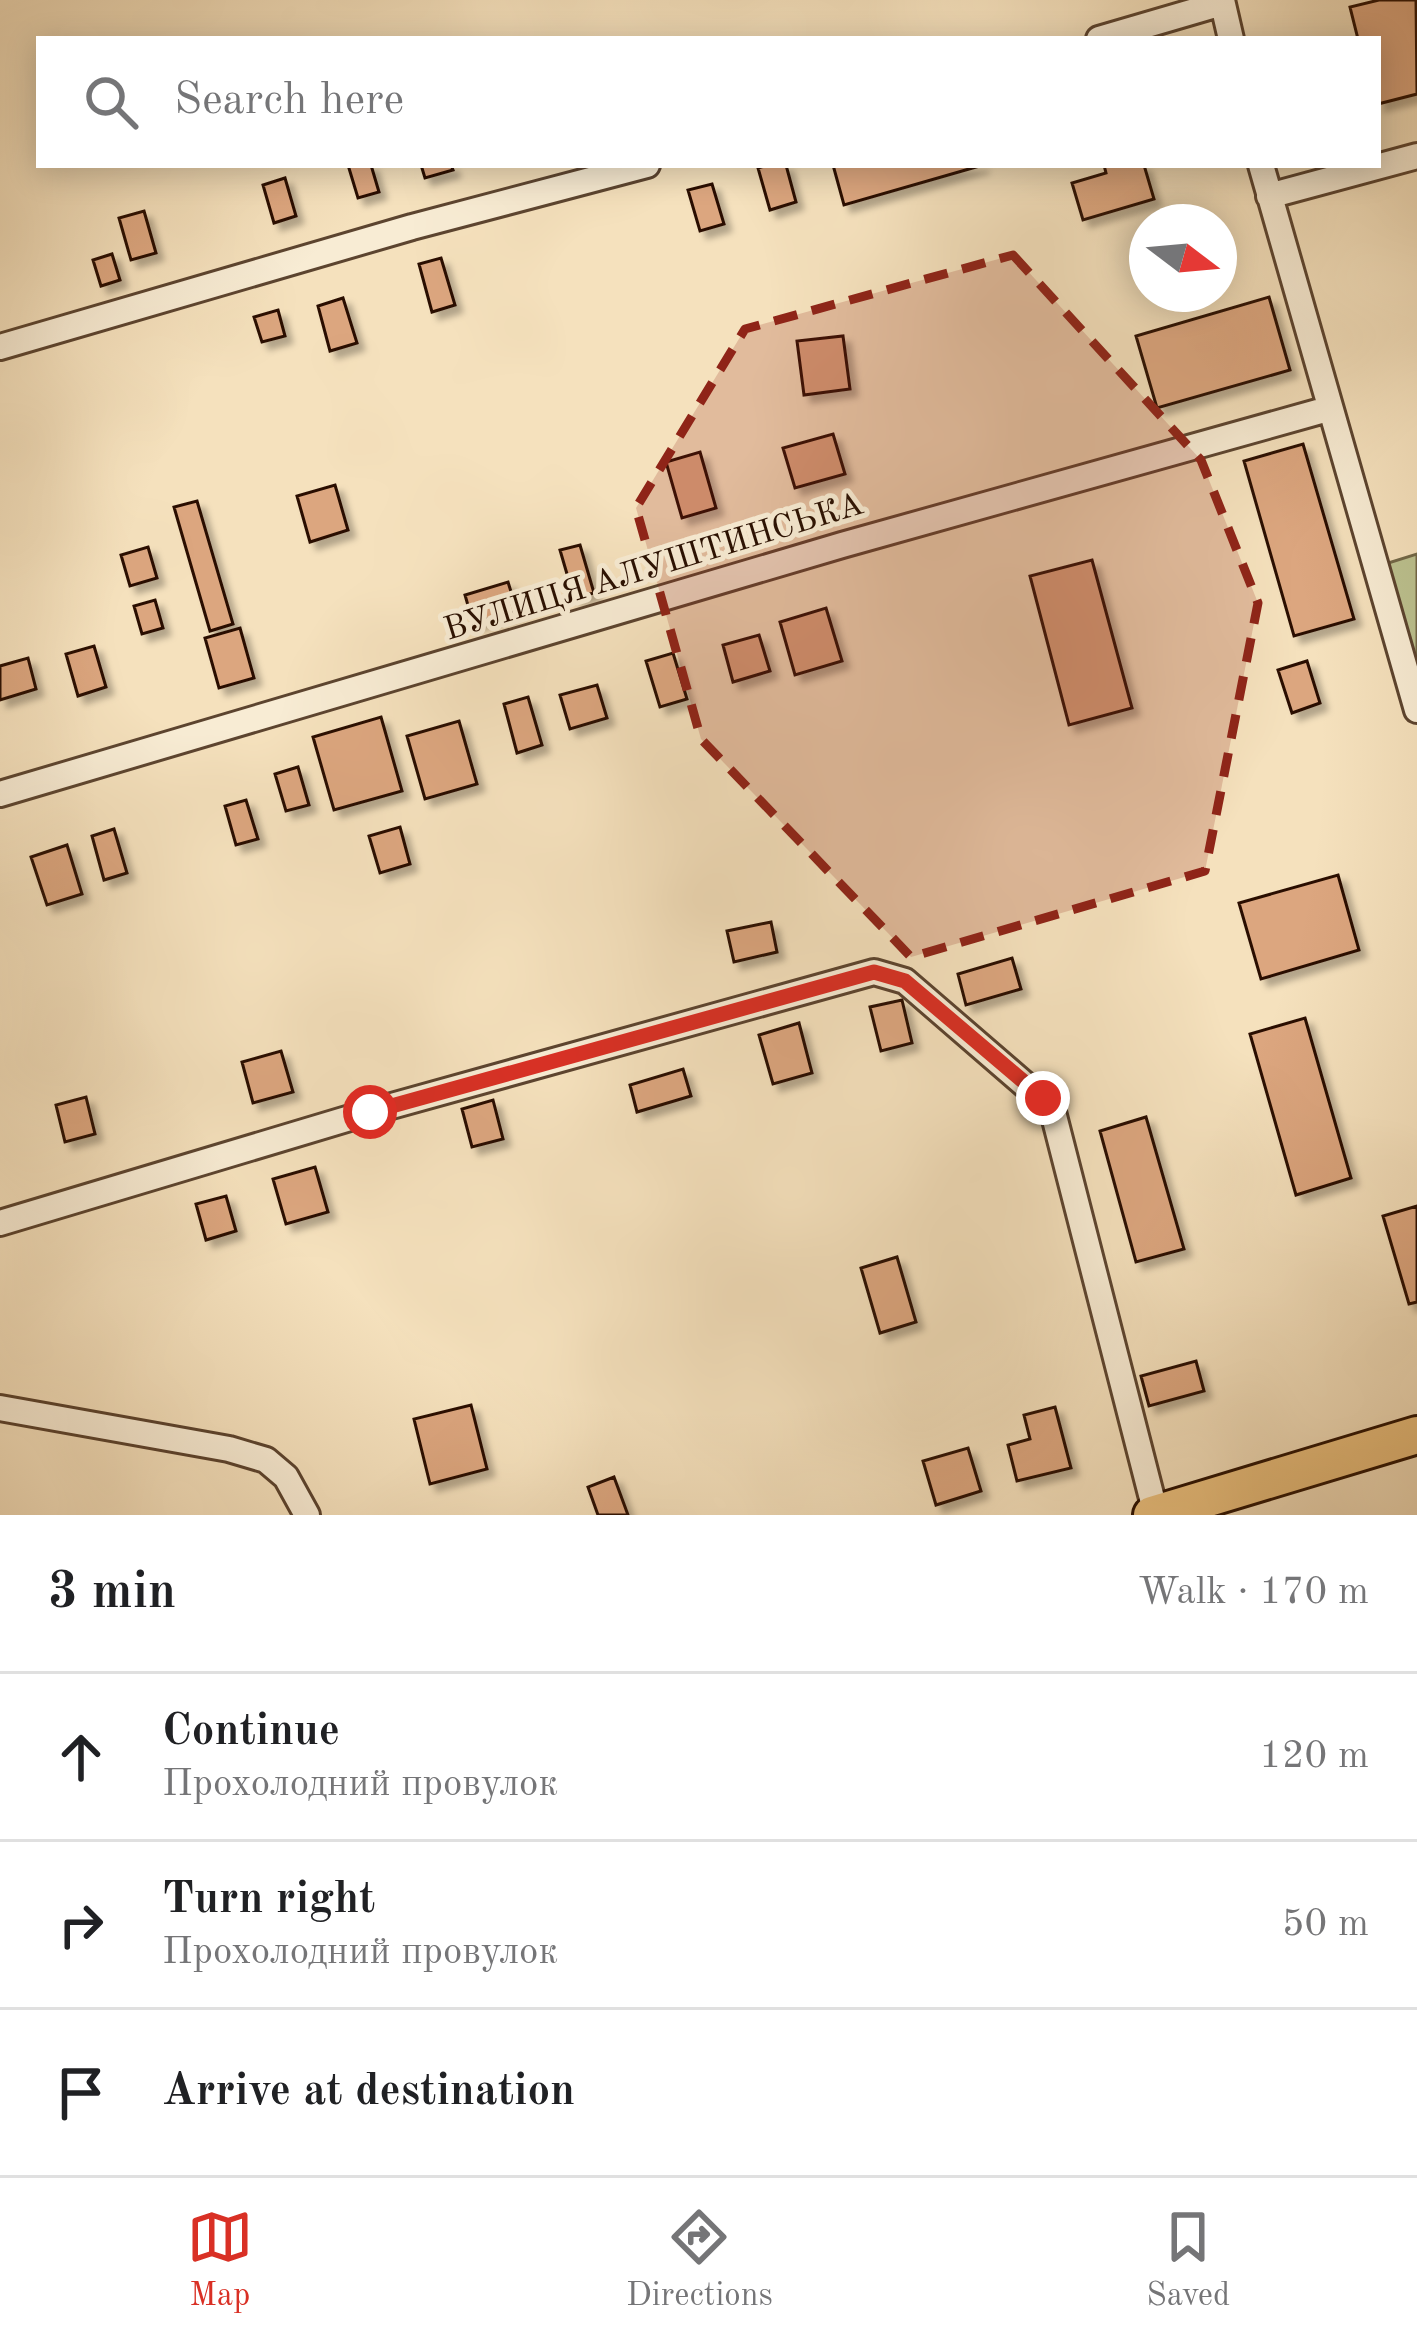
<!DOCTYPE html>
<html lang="en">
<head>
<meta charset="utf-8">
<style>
  :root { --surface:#fff; --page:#f6f6f6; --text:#202124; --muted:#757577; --line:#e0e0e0; --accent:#d93025 }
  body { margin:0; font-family:"Old Standard TT",serif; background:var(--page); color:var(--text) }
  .compass { position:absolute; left:1129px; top:204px; width:108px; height:108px; border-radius:50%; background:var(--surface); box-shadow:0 6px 30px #0003; rotate:106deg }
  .stop { position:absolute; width:36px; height:36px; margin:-27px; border:9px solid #d93025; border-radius:50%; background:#fff }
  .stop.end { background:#d93025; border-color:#fff; box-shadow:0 3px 12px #0008 }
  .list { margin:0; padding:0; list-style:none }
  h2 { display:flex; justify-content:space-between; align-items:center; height:156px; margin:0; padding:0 48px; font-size:51px }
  h2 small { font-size:39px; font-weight:400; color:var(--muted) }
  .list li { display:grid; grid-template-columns:78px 1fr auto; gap:36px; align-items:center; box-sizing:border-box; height:168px; padding:0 48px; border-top:3px solid var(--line) }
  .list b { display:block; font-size:45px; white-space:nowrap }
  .list p { margin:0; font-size:39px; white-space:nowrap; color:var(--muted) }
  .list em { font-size:39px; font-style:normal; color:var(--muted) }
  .icon { flex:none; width:66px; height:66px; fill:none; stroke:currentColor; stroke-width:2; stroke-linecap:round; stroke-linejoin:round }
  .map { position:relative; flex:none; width:1417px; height:1515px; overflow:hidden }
  .search { position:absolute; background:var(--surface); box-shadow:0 6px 30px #0003; left:36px; right:36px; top:36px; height:132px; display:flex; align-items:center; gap:30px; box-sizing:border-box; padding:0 42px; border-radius:0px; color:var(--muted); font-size:45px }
  .sheet { height:660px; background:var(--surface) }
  nav { display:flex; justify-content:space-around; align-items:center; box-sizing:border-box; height:168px; border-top:3px solid var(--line); background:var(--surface); font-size:33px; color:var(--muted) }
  nav a { display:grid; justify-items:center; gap:6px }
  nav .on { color:var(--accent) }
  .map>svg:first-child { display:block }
  .green { fill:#bcc290; stroke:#726848; stroke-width:3 }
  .building { fill:#dca67f; stroke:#290f00; stroke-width:3; filter:url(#shadow) }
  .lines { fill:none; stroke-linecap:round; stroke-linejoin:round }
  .street-casing { stroke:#5c442f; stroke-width:30 }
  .primary-casing { stroke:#290f00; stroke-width:42 }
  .street { stroke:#f8ecd4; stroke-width:24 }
  .primary { stroke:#eac07e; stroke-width:36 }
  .route { stroke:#d93025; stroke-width:15 }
  .marked { fill:#8f2418; fill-opacity:0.2; stroke:#8f2418; stroke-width:9; stroke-dasharray:24 15; stroke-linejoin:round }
  .labels { text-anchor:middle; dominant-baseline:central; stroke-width:10; stroke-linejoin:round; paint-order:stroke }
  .street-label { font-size:33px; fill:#290f00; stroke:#f8ecd4 }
</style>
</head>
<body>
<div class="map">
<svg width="1417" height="1515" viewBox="0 0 1417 1515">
  <defs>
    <filter id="shadow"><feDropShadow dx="7" dy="7" stdDeviation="3" flood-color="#0004"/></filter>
  </defs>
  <rect width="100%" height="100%" fill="#f5e1bd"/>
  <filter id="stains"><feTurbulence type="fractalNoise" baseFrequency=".00167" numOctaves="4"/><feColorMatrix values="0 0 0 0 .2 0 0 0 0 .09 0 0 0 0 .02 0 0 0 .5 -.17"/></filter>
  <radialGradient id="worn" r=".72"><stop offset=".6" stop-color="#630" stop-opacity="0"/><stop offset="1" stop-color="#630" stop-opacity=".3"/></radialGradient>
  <!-- green -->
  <path class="green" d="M1417,554V675L1385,564Z"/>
  <!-- building -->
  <path class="building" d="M1379,0H1416L1417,94L1378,104V39H1358L1350,7Z
    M348,165H371L379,192L358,198Z
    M421,165H451L453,170L425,178Z
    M768,165H786L796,202L770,210L758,168Z
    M833,165H983L844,205Z
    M1104,165H1144L1154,199L1083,220L1072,183L1106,173Z
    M285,178L296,216L274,223L263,185Z
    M712,184L724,224L700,231L688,190Z
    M144,211L156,253L131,260L119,218Z
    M112,254L120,280L101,286L93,260Z
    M441,258L455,305L432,312L419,264Z
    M1269,297L1290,370L1157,408L1136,336Z
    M343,298L357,343L330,351L318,306Z
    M278,310L285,336L262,342L254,317Z
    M843,336L850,389L804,395L797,341Z
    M833,434L845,474L795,488L783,448Z
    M1303,444L1354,619L1294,636L1244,461Z
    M700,452L716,508L682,518L666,462Z
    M335,485L348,530L310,542L297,496Z
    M197,501L233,624L210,631L174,507Z
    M580,545L594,593L574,598L560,550Z
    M148,547L157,578L130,586L121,555Z
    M1092,560L1132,708L1069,725L1030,576Z
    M508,582L517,611L473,623L465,595Z
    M155,600L163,628L142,634L134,606Z
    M826,608L842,661L795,675L780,622Z
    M240,628L254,678L219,688L205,638Z
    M759,635L770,671L733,682L723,645Z
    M94,646L106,687L78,696L66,654Z
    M673,653L687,699L660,707L646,661Z
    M28,658L36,689L0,700V666Z
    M1307,661L1320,703L1292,713L1278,670Z
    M597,685L607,718L570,729L560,695Z
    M528,697L542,745L517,753L504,704Z
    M381,717L402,791L334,810L313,737Z
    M459,721L477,784L425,799L407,736Z
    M298,767L309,805L286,811L275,774Z
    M246,800L258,839L236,845L225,806Z
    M400,827L410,864L380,873L369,836Z
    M114,829L127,873L104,880L92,836Z
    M67,845L82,894L47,905L31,857Z
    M1338,875L1359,950L1261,979L1239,903Z
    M771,922L777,952L734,962L727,931Z
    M1012,958L1021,989L966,1005L958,974Z
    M902,1000L912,1043L881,1051L870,1007Z
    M1305,1018L1351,1178L1296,1195L1250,1034Z
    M799,1023L812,1073L773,1084L759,1035Z
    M281,1051L293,1092L253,1103L242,1062Z
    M683,1069L691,1096L637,1112L630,1085Z
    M86,1097L95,1134L65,1142L56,1105Z
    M493,1100L503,1139L472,1147L462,1109Z
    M1146,1117L1184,1249L1136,1262L1100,1131Z
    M315,1167L328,1212L286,1224L273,1179Z
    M226,1196L236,1231L206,1240L196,1204Z
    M1417,1206V1302L1409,1304L1383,1216Z
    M897,1257L916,1322L880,1333L861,1268Z
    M1196,1361L1204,1391L1149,1406L1141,1376Z
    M471,1405L487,1469L430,1484L414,1419Z
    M1055,1407L1071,1468L1017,1481L1008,1445L1030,1439L1024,1415Z
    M968,1448L981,1491L936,1505L923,1461Z
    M614,1477L628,1515H598L588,1487Z"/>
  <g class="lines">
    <!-- street casing -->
    <g class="street-casing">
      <path id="street" d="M1222,0L1231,39
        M1099,39L1222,3
        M1261,165L1417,710
        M1269,196L1417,156
        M0,347L412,227L647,165
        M0,794L842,545L1328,409
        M0,1223L370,1112L874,972L905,981L1052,1108L1156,1514
        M0,1408L229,1449L266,1460L286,1477L307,1515"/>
    </g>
    <!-- primary casing -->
    <g class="primary-casing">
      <path id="primary" d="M1152,1515L1417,1435"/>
    </g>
    <!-- street -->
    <use href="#street" class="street"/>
    <!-- primary -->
    <use href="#primary" class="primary"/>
  </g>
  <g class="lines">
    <!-- route -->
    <path class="route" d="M370,1112L874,972L905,981L1043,1098"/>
  </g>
  <!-- marked area -->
  <path class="marked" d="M1013,255L1201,460L1258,603L1205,871L911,957L701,739L636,508L745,329Z"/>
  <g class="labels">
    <!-- street labels -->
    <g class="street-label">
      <text transform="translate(654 568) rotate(-17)">ВУЛИЦЯ АЛУШТИНСЬКА</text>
    </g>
  </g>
  <rect width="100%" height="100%" filter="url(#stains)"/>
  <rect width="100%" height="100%" fill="url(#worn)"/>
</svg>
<svg class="compass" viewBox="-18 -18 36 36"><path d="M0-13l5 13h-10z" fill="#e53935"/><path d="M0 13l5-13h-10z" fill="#757577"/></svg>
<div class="stop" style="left:370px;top:1112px"></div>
<div class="stop end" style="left:1043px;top:1098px"></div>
<div class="search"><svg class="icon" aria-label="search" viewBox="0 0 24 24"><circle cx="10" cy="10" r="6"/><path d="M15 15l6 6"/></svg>Search here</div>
</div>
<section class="sheet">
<h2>3 min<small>Walk · 170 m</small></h2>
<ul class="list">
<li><svg class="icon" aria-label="ahead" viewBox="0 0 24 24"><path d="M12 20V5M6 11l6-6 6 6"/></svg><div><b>Continue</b><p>Прохолодний провулок</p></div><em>120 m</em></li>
<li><svg class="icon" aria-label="right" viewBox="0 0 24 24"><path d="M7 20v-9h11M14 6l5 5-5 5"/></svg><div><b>Turn right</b><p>Прохолодний провулок</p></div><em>50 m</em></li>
<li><svg class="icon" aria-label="arrive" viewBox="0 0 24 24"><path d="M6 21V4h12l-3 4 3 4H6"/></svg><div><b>Arrive at destination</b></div></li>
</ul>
</section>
<nav>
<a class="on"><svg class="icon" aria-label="map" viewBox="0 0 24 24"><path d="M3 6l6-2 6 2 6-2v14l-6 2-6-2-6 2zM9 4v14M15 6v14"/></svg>Map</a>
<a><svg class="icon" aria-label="directions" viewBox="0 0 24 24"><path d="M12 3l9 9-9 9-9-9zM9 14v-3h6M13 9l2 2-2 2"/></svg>Directions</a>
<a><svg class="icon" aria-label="saved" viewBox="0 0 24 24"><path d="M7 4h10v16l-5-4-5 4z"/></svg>Saved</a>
</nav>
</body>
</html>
